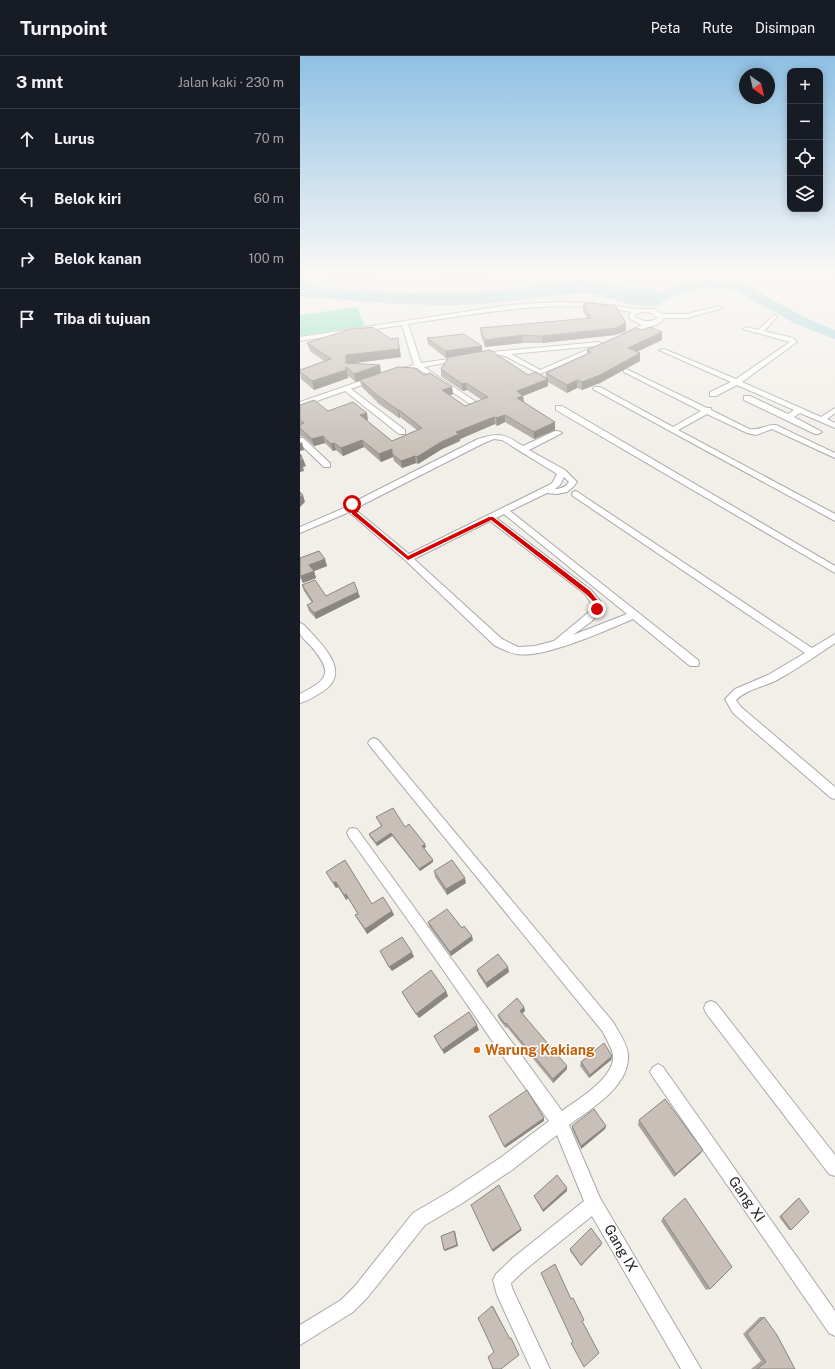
<!DOCTYPE html>
<html lang="id">
<head>
<meta charset="utf-8">
<style>
  :root { --surface:#171b24; --page:#20242c; --text:#f1f3f6; --muted:#9ea1a6; --line:#363941 }
  body { margin:0; font-family:"Public Sans",sans-serif; background:var(--page); color:var(--text) }
  .controls { position:absolute; right:12px; top:12px; display:grid; overflow:hidden; border-radius:8px; box-shadow:0 2px 10px #0003 }
  .controls button { width:36px; height:36px; display:grid; place-items:center; padding:0; border:0; border-bottom:1px solid var(--line); background:var(--surface); color:var(--text); font:20px sans-serif }
  .compass { position:absolute; left:439px; top:12px; width:36px; height:36px; border-radius:50%; background:var(--surface); box-shadow:0 2px 10px #0003; rotate:146deg }
  .stop { position:absolute; width:12px; height:12px; margin:-9px; border:3px solid #d40000; border-radius:50%; background:#fff }
  .stop.end { background:#d40000; border-color:#fff; box-shadow:0 1px 4px #0008 }
  .list { margin:0; padding:0; list-style:none }
  h2 { display:flex; justify-content:space-between; align-items:center; height:52px; margin:0; padding:0 16px; font-size:17px }
  h2 small { font-size:13px; font-weight:400; color:var(--muted) }
  .list li { display:grid; grid-template-columns:26px 1fr auto; gap:12px; align-items:center; box-sizing:border-box; height:60px; padding:0 16px; border-top:1px solid var(--line) }
  .list b { display:block; font-size:15px; white-space:nowrap }
  .list em { font-size:13px; font-style:normal; color:var(--muted) }
  .icon { flex:none; width:22px; height:22px; fill:none; stroke:currentColor; stroke-width:2; stroke-linecap:round; stroke-linejoin:round }
  .map { position:relative; flex:none; width:535px; height:1313px; overflow:hidden }
  header { display:flex; align-items:center; gap:24px; box-sizing:border-box; height:56px; padding:0 20px; background:var(--surface); border-bottom:1px solid var(--line) }
  header strong { font-size:19px }
  nav { display:flex; gap:22px; margin-inline-start:auto; font-size:14px }
  main { display:flex }
  aside { flex:1; background:var(--surface) }
  .map>svg:first-child { display:block }
  .pitch { fill:#88e0be }
  .water { fill:#aad3df }
  .lines { fill:none; stroke-linecap:round; stroke-linejoin:round }
  .river { fill:#aad3df; fill-rule:evenodd }
  .minor-casing { stroke:#a9a9a9; stroke-width:2 }
  .minor { fill:#fff; fill-rule:evenodd }
  .wall { fill:#aba49e }
  .shaded-wall { fill:#8b8681 }
  .building { fill:#c7bfb8; stroke:#8b8681 }
  .route { fill:#d40000 }
  .food-dot { fill:#e8710a; stroke:#fff; stroke-width:1.5 }
  .labels { text-anchor:middle; dominant-baseline:central; stroke-width:3; stroke-linejoin:round; paint-order:stroke }
  .near-food-label { font-size:14px; font-weight:bold; fill:#c56008; stroke:#fff; text-anchor:start }
  .near-street-label { font-size:14px; fill:#222; stroke:#fff }
</style>
</head>
<body>
<header>
<strong>Turnpoint</strong>
<nav><a>Peta</a><a>Rute</a><a>Disimpan</a></nav>
</header>
<main>
<aside>
<h2>3 mnt<small>Jalan kaki · 230 m</small></h2>
<ul class="list">
<li><svg class="icon" aria-label="ahead" viewBox="0 0 24 24"><path d="M12 20V5M6 11l6-6 6 6"/></svg><div><b>Lurus</b></div><em>70 m</em></li>
<li><svg class="icon" aria-label="left" viewBox="0 0 24 24"><path d="M17 20v-9H6M10 6l-5 5 5 5"/></svg><div><b>Belok kiri</b></div><em>60 m</em></li>
<li><svg class="icon" aria-label="right" viewBox="0 0 24 24"><path d="M7 20v-9h11M14 6l5 5-5 5"/></svg><div><b>Belok kanan</b></div><em>100 m</em></li>
<li><svg class="icon" aria-label="arrive" viewBox="0 0 24 24"><path d="M6 21V4h12l-3 4 3 4H6"/></svg><div><b>Tiba di tujuan</b></div></li>
</ul>
</aside>
<div class="map">
<svg width="535" height="1313" viewBox="0 0 535 1313">
  <rect width="100%" height="100%" fill="#f2efe9"/>
  <!-- pitch -->
  <path class="pitch" d="M57,251L65,270L0,280V259Z"/>
  <!-- water -->
  <path class="water" d="M0,221C20,235 35,233 58,235L61,234L109,237L203,235L249,227L283,224L320,231L356,232L362,249C350,250 339,250 328,248C311,243 300,237 281,237C258,238 235,243 212,245C154,252 95,249 36,243C24,242 12,242 0,240Z"/>
  <g class="lines">
    <!-- river -->
    <path class="river" d="M410,224L442,227L504,261L535,274V283L494,267L434,234L410,232L393,234L349,250L324,246L322,243L324,240L329,239L348,242L386,227Z"/>
    <!-- minor casing -->
    <g class="minor-casing">
      <path id="minor" d="M18,214C30,214 47,223 55,222C64,221 72,212 81,215L60,224L63,226L60,228Z
        M128,214H140L193,226L190,228Z
        M370,214H377L371,218L368,216Z
        M258,246L290,247L338,253H354L362,258H387L420,250L423,252L387,262H364L360,267L325,281L322,279L323,278L342,269L330,263L329,258L332,256C257,242 182,257 108,268L121,307L163,301V303L124,311L176,346V350H173L117,312L93,317V315L114,309L102,269L0,285V281L209,249ZM342,256L352,257L358,262C350,267 343,266 335,261V259Z
        M474,259L477,261L464,275L493,282L497,286L442,326L521,361L535,352V357L527,363L535,367V372L500,357L494,361L522,376L518,378H515L444,344V340H450L488,358L494,354L437,329L416,340H410V336L431,326L359,294L364,293L436,323L490,286L443,273L446,271L458,274Z
        M299,286L302,288V292L240,318L203,299L182,301L179,299L182,297ZM296,290L240,314L211,298Z
        M326,313L407,352H411V354L449,373C459,375 466,368 476,369L535,397V402L472,373L456,379L447,377L407,358L378,374L535,458V465L293,333L294,331H300L373,371L401,355L324,316V314Z
        M75,320L77,321V323L51,333L105,374V378H99L45,335L0,351V346Z
        M256,350H262L535,510V517L256,354Z
        M255,375H258L262,377L229,394L265,414L277,426L273,431L267,436L257,438L247,437L210,455L398,604L399,607L398,610H390L333,563C307,574 243,603 217,598C209,597 202,593 194,589L105,504L50,457L51,455H57L109,498L249,429L253,426L257,418L202,384L194,383L184,387L58,451H52L51,449L52,447L178,383C201,376 204,378 223,390ZM264,421L269,426C265,431 261,433 255,433L260,429ZM204,458L327,558L273,579L292,565L302,553L301,546L291,534L196,462ZM190,465L285,538L291,547L292,552L289,556L254,585L235,590L218,591L202,583L114,503Z
        M0,382H3L30,407V411H24L0,388Z
        M276,435L512,592L535,578V587C516,600 497,613 477,624C464,631 447,633 436,644L441,651L535,731V743L531,742L433,657L425,643L435,633L468,619L505,597L273,440L272,438L273,436Z
        M44,452L48,455L47,457L0,477V471Z
        M0,567L4,569C20,587 54,616 22,636C15,640 8,645 0,647V638C30,623 33,616 10,589C7,586 1,581 0,577C0,575 0,570 0,567Z
        M74,682L78,684L313,966C318,975 328,989 328,999C330,1030 291,1053 269,1069L300,1142L401,1313H381L292,1160L226,1213L211,1227L212,1232L250,1313H231L197,1239L193,1224L196,1218L214,1201L284,1145L257,1079L212,1114L161,1148L125,1169L67,1242L53,1256L0,1289V1269L41,1244L55,1230L113,1157L149,1136L200,1102L249,1065L204,1002L137,905L49,781L47,777L49,773L53,772L57,773L262,1055C277,1044 316,1021 313,999C312,992 306,983 303,976L70,690L68,687L70,684Z
        M411,945L416,947L535,1099V1120L529,1118L406,957L404,952L406,947Z
        M358,1008L363,1011L535,1255V1280L529,1277L353,1021L350,1016L353,1011Z"/>
    </g>
    <!-- minor -->
    <use href="#minor" class="minor"/>
  </g>
  <!-- wall -->
  <path class="wall" d="M283,248L298,249L326,267V275L315,279L242,287H223L185,291L181,280L180,272L287,262L283,255Z
    M127,282L182,290V295L228,319L246,322V317L287,298V294L362,284L336,296L340,305L300,327L282,334L277,332L267,337L248,326V330L223,340L224,346L255,366V374L234,383L205,366L197,370L195,368L160,383V385L142,393L118,408L116,407L102,412L94,405L93,401L81,406L64,391L43,400L36,394L33,395L25,387L14,390L4,381L0,380V349L68,364L67,365L92,385L117,374L100,361L99,362L79,348L62,331L60,325L56,326L48,320V322L14,334L1,323L0,314L24,305L10,295L7,287L101,301L53,307L81,317L124,319L152,331L153,338L149,340L165,350L182,344L167,334L163,335L141,320V313L149,301L146,302L128,288Z
    M0,502L27,510L14,515L16,522L3,527L0,522Z
    M2,529L26,540L60,541L16,563L9,555L7,549L12,547L4,535Z
    M76,761L105,771L126,791L124,792L133,804V806L120,815L92,780L77,790L70,781L69,778L81,770Z
    M134,815L166,827L147,839L135,821Z
    M26,816L72,848L92,855L94,859L67,878L58,864L55,859L58,858L48,842L46,844L38,831L36,832Z
    M128,866L173,884L151,900L129,870Z
    M177,914L209,916L187,932L178,918Z
    M146,935L148,940L119,962L104,940L102,936Z
    M224,951L225,955L222,957L267,1013L253,1027L207,971L206,972L199,963L198,959Z
    M312,1000L311,1004L289,1022L280,1010L281,1006Z
    M339,1064L403,1094L400,1098L374,1121L338,1069Z
    M272,1070H306L305,1073L281,1093L272,1073Z
    M267,1132V1135L243,1156L235,1142L234,1140Z
    M499,1142L491,1174H489L479,1161L497,1143Z
    M363,1162L410,1233L406,1234L361,1165Z
    M301,1189L281,1210L270,1195V1193Z
    M460,1261H464L495,1313H451L461,1305L443,1278Z"/>
  <!-- shaded-wall -->
  <path class="shaded-wall" d="M326,267V275L315,279L242,287V280Z
    M362,276V284L328,300V292Z
    M222,279L223,287L185,291V284Z
    M98,282L101,301L48,308L46,307V299Z
    M182,290V296L146,302L145,295Z
    M340,297V305L300,327L282,334V326Z
    M80,309L81,317L56,326L54,318Z
    M46,311L48,322L14,334L12,325Z
    M248,323V330L223,340L224,347L217,349V335Z
    M277,324V332L267,337V329Z
    M166,327L167,334L163,335L162,328Z
    M152,331L153,338L143,342L142,334Z
    M98,354H99L100,361L99,362Z
    M67,357L68,364L62,367L60,359Z
    M205,359V366L197,370L196,362Z
    M194,361L195,368L160,383V385L142,393L118,408L117,401L156,376Z
    M255,366V374L234,383V376Z
    M23,380L25,387L14,390L12,383Z
    M62,384L64,391L43,400L41,392Z
    M2,386L4,394L0,395V387Z
    M34,387L36,394L33,395L31,388Z
    M92,393L93,401L81,406L79,398Z
    M0,398H1L6,410L3,411L4,415L0,416Z
    M115,400L116,407L102,412L101,405Z
    M3,439L5,446L0,451V441Z
    M25,503L27,510L12,516L9,509Z
    M14,515L16,522L3,527L1,520Z
    M58,536L60,541L16,563L14,557Z
    M91,777L92,780L77,790L76,787Z
    M125,788L126,791L123,793L122,790Z
    M133,804V806L120,815L119,813Z
    M165,822L166,827L147,839L146,833Z
    M36,826L38,831L36,832L33,827Z
    M46,838L48,842L46,844L44,839Z
    M92,855L94,859L67,878L65,873Z
    M172,880L173,884L151,900L150,896Z
    M112,896L114,901L92,915L89,911Z
    M208,911L209,916L187,932L186,927Z
    M146,935L148,940L119,962L116,958Z
    M224,951L225,955L221,959L220,955Z
    M177,969L179,974L144,998L142,994Z
    M312,1000L311,1004L289,1022L290,1019Z
    M267,1010V1013L253,1027V1023Z
    M244,1062V1065L205,1092L204,1090Z
    M306,1070L305,1073L281,1093V1090Z
    M403,1094L400,1098L374,1121L376,1118Z
    M267,1132V1135L243,1156V1154Z
    M221,1173L222,1174L193,1196L192,1194Z
    M154,1175H155L158,1190L145,1195L144,1194Z
    M302,1187L301,1189L281,1210V1209Z
    M192,1250H193L210,1283Z"/>
  <!-- building -->
  <path class="building" d="M296,247L298,249H315L326,267L316,272L242,280L222,279L185,284L180,272L291,262L283,248Z
    M73,271L91,283L98,282L99,293L46,299V307L80,309L54,318L46,311V314L12,325L0,316V314L31,303L7,287L54,272L56,273Z
    M350,271L362,276L328,292L340,297L300,319L282,326L277,324L267,329L246,317L291,296L287,294L337,272L342,274Z
    M164,278L182,290L145,295L127,282Z
    M190,294L228,319L236,316L248,323L217,335L223,340L217,342L255,366L234,376L205,359L196,362L194,361L156,376L159,378L141,386L117,401L115,400L101,405L92,398V393L79,398L62,384L41,392L34,387L31,388L23,380L12,383L2,374L0,373V369L4,367L0,364V349L14,344L28,355L53,346L67,357L60,359L92,385L122,372L99,354H98L78,340L60,324L98,311L115,312L124,319L130,317L152,331L142,334L165,350L188,341L166,327L162,328L141,313L149,301Z
    M0,400L3,403L0,404Z
    M0,436L3,439L0,441Z
    M19,495L25,503L9,509L14,515L1,520L0,519V502Z
    M15,524L26,540L54,526L58,536L14,557L7,549L13,546L2,529Z
    M93,752L105,771L109,768L125,788L122,790L133,804L119,813L91,777L76,787L69,778L82,770L76,761Z
    M45,804L72,848L83,841L92,855L65,873L55,859L58,858L46,838L44,839L36,826L33,827L26,816Z
    M152,804L165,822L146,833L134,815Z
    M147,853L162,872L164,870L172,880L150,896L128,866Z
    M102,881L112,896L89,911L80,895Z
    M198,898L208,911L186,927L177,914Z
    M131,914L146,935L116,958L102,936Z
    M217,942L224,951L220,955L267,1010L253,1023L206,967L205,968L198,959Z
    M169,956L177,969L142,994L134,980Z
    M304,987L312,1000L290,1019L281,1006Z
    M227,1034L244,1062L204,1090L189,1060Z
    M365,1043L403,1094L376,1118L339,1064Z
    M294,1053L306,1070L281,1090L272,1070Z
    M257,1119L267,1132L243,1154L234,1140Z
    M199,1129L221,1173L192,1194L171,1149Z
    M385,1142L432,1211L410,1233L363,1162Z
    M499,1142L509,1156L491,1174L481,1160Z
    M291,1172L302,1187L281,1209L270,1193Z
    M154,1175L157,1189L144,1194L141,1180Z
    M255,1208L271,1243L273,1242L284,1264L282,1265L299,1297L284,1311L271,1287L273,1286L241,1217Z
    M192,1250L210,1283L211,1282L219,1299L201,1313H193L188,1301L194,1296L178,1262Z
    M464,1261L477,1279L495,1313H457L466,1306L447,1278Z"/>
  <!-- sky -->
  <linearGradient id="sky" x2="0" y2="1"><stop stop-color="#8fc0e4"/><stop offset="0.54" stop-color="#f9f8f5"/><stop offset="1" stop-color="#f9f8f5" stop-opacity="0"/></linearGradient>
  <rect width="535" height="398" fill="url(#sky)"/>
  <!-- route -->
  <path class="route" d="M52,447L61,451L57,457L108,500L189,461H193L290,535L299,546L300,553L295,554L294,546L286,538L191,464L108,504L52,458V456L56,452L49,448Z"/>
  <!-- markers -->
  <circle class="food-dot" cx="177" cy="994" r="4"/>
  <g class="labels">
    <!-- near-food labels -->
    <g class="near-food-label">
      <text x="185" y="994">Warung Kakiang</text>
    </g>
    <!-- near-street labels -->
    <g class="near-street-label">
      <text transform="translate(447 1143) rotate(55)">Gang XI</text>
      <text transform="translate(321 1192) rotate(60)">Gang IX</text>
    </g>
  </g>
</svg>
<div class="controls">
<button>+</button>
<button>−</button>
<button><svg class="icon" aria-label="locate" viewBox="0 0 24 24"><circle cx="12" cy="12" r="6"/><path d="M12 2v4M12 18v4M2 12h4M18 12h4"/></svg></button>
<button><svg class="icon" aria-label="layers" viewBox="0 0 24 24"><path d="M12 4l9 5-9 5-9-5zM3 14l9 5 9-5"/></svg></button>
</div>
<svg class="compass" viewBox="-18 -18 36 36"><path d="M0-13l5 13h-10z" fill="#e53935"/><path d="M0 13l5-13h-10z" fill="#9ea1a6"/></svg>
<div class="stop" style="left:52px;top:448px"></div>
<div class="stop end" style="left:297px;top:553px"></div>
</div>
</main>
</body>
</html>
